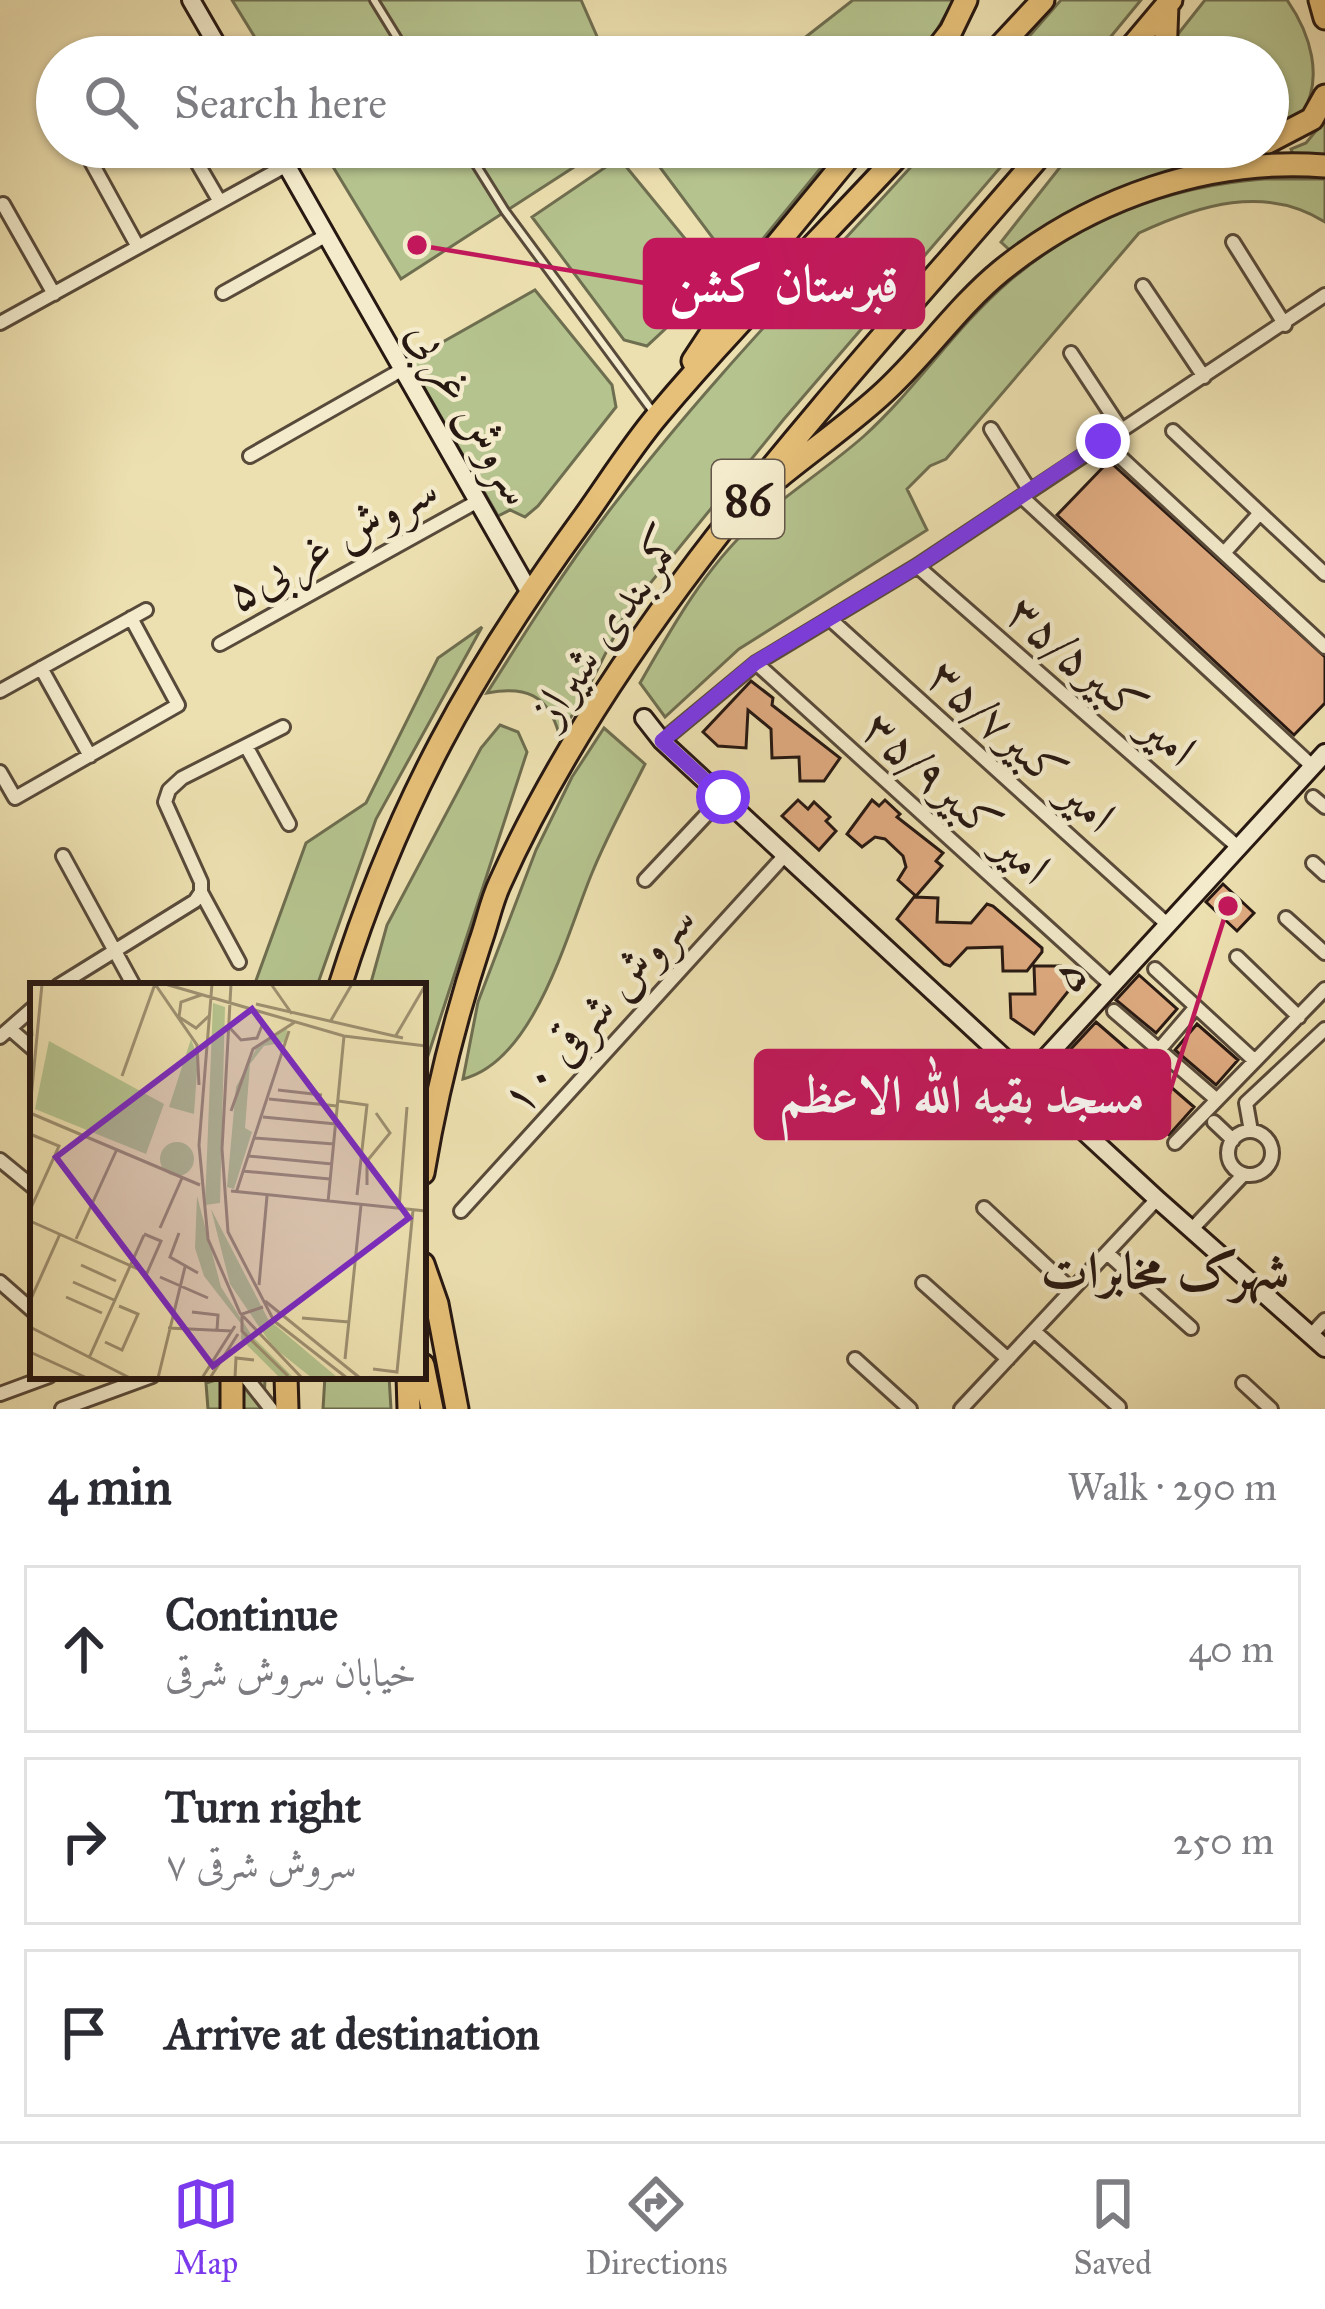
<!DOCTYPE html>
<html lang="en">
<head>
<meta charset="utf-8">
<style>
  :root { --surface:#fff; --page:#f2f2f3; --text:#2b2b33; --muted:#7c7c81; --line:#e1e1e2; --accent:#7c3aed }
  body { margin:0; font-family:"IM FELL Great Primer",Amiri,serif; background:var(--page); color:var(--text) }
  .stop { position:absolute; width:36px; height:36px; margin:-27px; border:9px solid #7c3aed; border-radius:50%; background:#fff }
  .stop.end { background:#7c3aed; border-color:#fff; box-shadow:0 3px 12px #0008 }
  .list { margin:0; padding:0; list-style:none }
  h2 { display:flex; justify-content:space-between; align-items:center; height:156px; margin:0; padding:0 48px; font-size:51px }
  h2 small { font-size:39px; font-weight:400; color:var(--muted) }
  .list li { display:grid; grid-template-columns:78px 1fr auto; gap:36px; align-items:center; box-sizing:border-box; height:168px; margin:0 24px 24px; padding:0 24px; border:3px solid var(--line); border-radius:0px }
  .list b { display:block; font-size:45px; white-space:nowrap }
  .list p { margin:0; font-size:39px; white-space:nowrap; color:var(--muted) }
  .list em { font-size:39px; font-style:normal; color:var(--muted) }
  .icon { flex:none; width:66px; height:66px; fill:none; stroke:currentColor; stroke-width:2; stroke-linecap:round; stroke-linejoin:round }
  .map { position:relative; flex:none; width:1325px; height:1409px; overflow:hidden }
  .search { position:absolute; background:var(--surface); box-shadow:0 3px 9px #0004; left:36px; right:36px; top:36px; height:132px; display:flex; align-items:center; gap:30px; box-sizing:border-box; padding:0 42px; border-radius:66px; color:var(--muted); font-size:45px }
  .sheet { height:732px; background:var(--surface) }
  nav { display:flex; justify-content:space-around; align-items:center; box-sizing:border-box; height:168px; border-top:3px solid var(--line); background:var(--surface); font-size:33px; color:var(--muted) }
  nav a { display:grid; justify-items:center; gap:6px }
  nav .on { color:var(--accent) }
  .map>svg:first-child { display:block }
  .green { fill:#b5c38e; stroke:#6e6e50; stroke-width:3 }
  .building { fill:#e0ab81; stroke:#271812; stroke-width:3 }
  .lines { fill:none; stroke-linecap:round; stroke-linejoin:round }
  .lane-casing { stroke:#584a3a; stroke-width:12 }
  .street-casing { stroke:#584a3a; stroke-width:18 }
  .secondary-casing { stroke:#271812; stroke-width:22 }
  .highway-casing { stroke:#271812; stroke-width:27 }
  .lane { stroke:#f3ebcc; stroke-width:6 }
  .street { stroke:#f3ebcc; stroke-width:12 }
  .secondary { stroke:#f3ebcc; stroke-width:16 }
  .highway { stroke:#e6c078; stroke-width:21 }
  .route { stroke:#7c3aed; stroke-width:15 }
  .labels { text-anchor:middle; dominant-baseline:central; stroke-width:9; stroke-linejoin:round; paint-order:stroke }
  .shield { fill:#f3ebcc; stroke:#64574a; stroke-width:3 }
  .shield-label { font-size:45px; font-weight:bold; fill:#271812 }
  .street-label { font-size:48px; fill:#271812; stroke:#f3ebcc }
  .neighbourhood-label { font-size:51px; font-weight:bold; fill:#271812; stroke:#f3ebcc }
  .inset-road { fill:none; stroke:#9e9071; stroke-width:3 }
  .view { fill:#7b2cbf; fill-opacity:0.15; stroke:#7b2cbf; stroke-width:6 }
  .inset-edge { fill:none; stroke:#271812; stroke-width:6 }
  .leader { fill:none; stroke:#c2185b; stroke-width:4.5 }
  .callout-dot { fill:#c2185b; stroke:#f3ebcc; stroke-width:4.5 }
  .callout { fill:#c2185b; stroke:#c2185b; stroke-width:4.5 }
  .callout-label { font-size:51px; text-anchor:middle; font-weight:bold; fill:#fff }
</style>
</head>
<body>
<div class="map">
<svg width="1325" height="1409" viewBox="0 0 1325 1409">
  <rect width="100%" height="100%" fill="#ede0b0"/>
  <filter id="stains"><feTurbulence type="fractalNoise" baseFrequency=".00167" numOctaves="4"/><feColorMatrix values="0 0 0 0 .2 0 0 0 0 .09 0 0 0 0 .02 0 0 0 .5 -.17"/></filter>
  <radialGradient id="worn" r=".72"><stop offset=".6" stop-color="#630" stop-opacity="0"/><stop offset="1" stop-color="#630" stop-opacity=".3"/></radialGradient>
  <!-- green -->
  <path class="green" d="M232,0H581L606,57H267Z
    M853,0H954L934,35L915,57H780Z
    M1061,0H1141L1094,57H1011Z
    M1205,0H1287C1310,33 1325,79 1301,115C1293,123 1278,129 1268,135V57H1169L1178,34Z
    M1325,120V163L1295,161L1291,149L1306,143Z
    M321,147H605L401,279Z
    M659,147H838L753,251L733,265L650,154Z
    M929,147H1018L784,419L626,613L580,704L559,734C548,694 525,686 487,693C526,631 565,569 609,511C707,382 821,267 929,147Z
    M1076,147H1187L1183,176L1015,255L1001,242Z
    M619,158L705,263C701,301 673,321 647,346L624,340L532,217Z
    M1264,179H1325V222C1265,184 1199,205 1139,233L946,459L930,466L907,489L927,530L739,649L665,717L640,683C671,629 704,570 750,527C786,494 828,468 864,436C916,389 955,328 1007,283C1080,220 1169,186 1264,179Z
    M535,290L612,385L616,407L538,506L525,517L510,510L498,516L409,361Z
    M482,627L376,819L317,986H254L306,843L366,803L438,658Z
    M500,725L518,732L527,752L423,1071V986H370L387,925L481,748Z
    M604,728L645,764C627,800 607,836 592,873C567,933 535,1061 463,1079L478,1002L536,850L572,777Z
    M229,1376H265L264,1409H208L206,1383Z
    M325,1376H389L391,1409H323Z"/>
  <!-- building -->
  <path class="building" d="M1109,461L1325,657V703L1294,735L1057,515Z
    M751,681L773,698L772,705L840,758L824,781H800L799,757L772,758L771,729L748,710L746,748L718,746L703,732Z
    M798,800L808,809L814,802L830,817L826,821L836,831L819,850L782,816Z
    M872,800L879,806L885,800L900,814L897,817L943,853L936,861L942,866L916,896L898,880L906,867L903,856L885,839L875,837L862,847L847,834Z
    M1223,884L1254,913L1237,931L1206,902Z
    M914,897L938,898L937,922L971,923L987,904L993,906L1042,948V952L1027,971H1003L1002,947L967,948L950,966L944,964L897,919Z
    M1034,966H1061L1078,979L1034,1034L1011,1018L1010,994H1035Z
    M1139,975L1177,1009L1156,1033L1116,1000Z
    M1096,1022L1194,1107L1169,1135L1070,1050Z
    M1197,1024L1238,1060L1216,1085L1175,1050Z"/>
  <g class="lines">
    <!-- lane casing -->
    <g class="lane-casing">
      <path id="lane" d="M374,0L409,57
        M465,147L505,211L654,413"/>
    </g>
    <!-- street casing -->
    <g class="street-casing">
      <path id="street" d="M83,147L138,247
        M188,147L220,202
        M3,204L54,294
        M1233,242L1285,325
        M1143,286L1204,377
        M223,293L327,235
        M0,323L287,165
        M1071,353L1121,429
        M991,429L1030,491
        M1173,431L1325,574
        M1103,441L1325,647
        M250,456L403,369
        M1022,497L1312,766
        M1224,553L1259,514
        M917,566L1239,848
        M830,619L1167,924
        M220,644L478,501
        M756,663L1110,984
        M41,668L90,756
        M0,691L146,610
        M662,741L756,663L917,566L1325,295
        M246,746L289,824
        M0,772L15,798L178,705L131,618
        M1313,797L1325,807
        M63,856L134,986
        M1313,863L1325,874
        M645,880L723,797
        M1286,918L1325,953
        M1237,957L1299,1017
        M239,962L201,892V882L165,802L169,790L182,778L283,727
        M1155,969L1255,1061
        M58,986L195,901L201,892
        M1114,1011L1217,1100
        M10,1029L33,1049
        M0,1037L33,1008
        M1158,1051L1195,1008
        M1214,1122L1233,1140
        M1251,1131L1246,1103L1325,1029
        M1228 1153a22 22 0 1 1 44 0a22 22 0 1 1-44 0Z
        M1175,1143L1325,989
        M0,1160L33,1187
        M984,1208L1072,1290
        M461,1211L786,854
        M1193,1228L1244,1174
        M1107,1253L1191,1328
        M0,1282L33,1311
        M923,1283L1008,1359
        M1034,1331L1119,1407
        M1311,1335L1325,1320
        M855,1359L910,1409
        M245,1376L271,1409
        M1243,1383L1271,1409
        M0,1394L49,1376
        M62,1409L152,1376
        M961,1409L1157,1199"/>
    </g>
    <!-- secondary casing -->
    <g class="secondary-casing">
      <path id="secondary" d="M191,0L224,57
        M276,147L529,591
        M644,718L662,741L1157,1199L1325,1348
        M1029,1076L1325,753"/>
    </g>
    <!-- highway casing -->
    <g class="highway-casing">
      <path id="highway" d="M1320,0L1325,18
        M931,57L951,31L966,0
        M990,57L1043,0
        M1123,57L1171,0
        M1165,57L1167,5
        M1268,142L1312,119L1325,96
        M693,361L741,288L857,147
        M779,477C812,450 848,425 880,396C923,358 956,308 1001,271C1091,198 1209,157 1325,166
        M340,986C397,805 472,671 583,519C608,484 631,447 658,415C736,322 824,236 906,147
        M423,1173C436,1095 455,1019 480,943C487,924 491,902 500,883C621,613 856,371 1047,147
        M423,1264L437,1304L457,1409
        M423,1365L432,1409
        M232,1376V1409
        M286,1376L287,1409
        M408,1376L409,1409"/>
    </g>
    <!-- lane -->
    <use href="#lane" class="lane"/>
    <!-- street -->
    <use href="#street" class="street"/>
    <!-- secondary -->
    <use href="#secondary" class="secondary"/>
    <!-- highway -->
    <use href="#highway" class="highway"/>
  </g>
  <g class="lines">
    <!-- route -->
    <path class="route" d="M723,797L662,741L755,663L917,566L1103,441"/>
  </g>
  <g class="labels">
    <!-- shield labels -->
    <rect class="shield" x="712" y="460" width="72" height="78" rx="9"/>
    <g class="shield-label">
      <text x="748" y="499">86</text>
    </g>
    <!-- street labels -->
    <g class="street-label">
      <text transform="translate(472 412) rotate(60)">سروش غربی</text>
      <text transform="translate(331 541) rotate(-29)">سروش غربی۵</text>
      <text transform="translate(607 625) rotate(-55)">کمربندی شیراز</text>
      <text transform="translate(1102 680) rotate(41)">امیر کبیر۳۵/۵</text>
      <text transform="translate(1022 745) rotate(42)">امیر کبیر۳۵/۷</text>
      <text transform="translate(957 797) rotate(42)">امیر کبیر۳۵/۹</text>
      <text transform="translate(1068 973) rotate(-48)">۵</text>
      <text transform="translate(597 1008) rotate(-48)">سروش شرقی ۱۰</text>
    </g>
    <!-- neighbourhood labels -->
    <g class="neighbourhood-label">
      <text x="1165" y="1271">شهرک مخابرات</text>
    </g>
  </g>
  <!-- overview -->
  <g transform="translate(30 983)">
    <rect width="396" height="396" fill="#ede0b0"/>
    <path d="M183,20L195,24L190,220L175,222ZM257,45L256,59L234,63L220,81L215,145L222,149L204,206L197,204L206,104L226,66ZM161,56L168,75L164,131L139,124ZM19,58L134,121L116,171L5,126ZM130 176a17 17 0 1 1 34 0a17 17 0 1 1-34 0ZM167,213L191,304L222,353L264,395H250L211,356L212,342L174,293L165,265ZM181,226L238,336L308,395H282L243,364L200,301Z" fill="#b5c38e"/>
    <path class="inset-road" d="M125,1L167,62L169,102M135,1L314,53L396,63M182,1L169,162L178,256L210,330L272,395M201,1L192,166L198,249L244,338L317,395M241,1L262,31M171,12L151,19L149,34L166,45L180,32M0,16L2,53M226,21L373,55M300,39L322,1M199,44L211,57L227,55L233,40L220,25M365,54L396,1M92,93L125,1M248,107L292,112M239,116L307,123M308,118L337,122L327,212M0,126L12,1M201,128L223,66L265,39M0,130L170,202M233,134L306,141M0,151L29,163L0,227M225,155L304,161M218,173L302,181M212,188L300,196M337,202V178L360,150L346,130M201,208L396,228M206,210L259,48M298,219L314,53M369,225L377,124M0,238L117,290L131,258L114,251M130,245L152,195M149,250L140,274L168,290M46,256L87,166M51,282L86,298M130,294L178,315M43,299L84,317M229,302L237,213M36,314L72,330M0,318L30,251M235,318L330,395M233,324L212,331V348L258,393M162,329L188,332L187,347M272,335L319,339M0,344L100,395M138,345L202,348M75,359L92,367L108,331L89,323M0,369L57,395M59,375L114,252M315,376L331,222M343,386L367,389L383,227M128,395L155,284M172,395L205,343M180,395L208,351M205,395L206,375L224,377"/>
    <path class="view" d="M222,26L379,235L183,383L26,174Z"/>
    <rect width="396" height="396" class="inset-edge"/>
  </g>
  <!-- callouts -->
  <path class="leader" d="M417 245L645 283M1228 906L1169 1094"/>
  <g class="callout-dot">
    <circle cx="417" cy="245" r="12"/>
    <circle cx="1228" cy="906" r="12"/>
  </g>
  <g class="callout">
    <rect x="645" y="240" width="278" height="87" rx="12"/>
    <rect x="756" y="1051" width="413" height="87" rx="12"/>
  </g>
  <g class="callout-label">
    <text x="784" y="301">قبرستان کشن</text>
    <text x="962" y="1112">مسجد بقیه الله الاعظم</text>
  </g>
  <rect width="100%" height="100%" filter="url(#stains)"/>
  <rect width="100%" height="100%" fill="url(#worn)"/>
</svg>
<div class="stop" style="left:723px;top:797px"></div>
<div class="stop end" style="left:1103px;top:441px"></div>
<div class="search"><svg class="icon" aria-label="search" viewBox="0 0 24 24"><circle cx="10" cy="10" r="6"/><path d="M15 15l6 6"/></svg>Search here</div>
</div>
<section class="sheet">
<h2>4 min<small>Walk · 290 m</small></h2>
<ul class="list">
<li><svg class="icon" aria-label="ahead" viewBox="0 0 24 24"><path d="M12 20V5M6 11l6-6 6 6"/></svg><div><b>Continue</b><p>خیابان سروش شرقی</p></div><em>40 m</em></li>
<li><svg class="icon" aria-label="right" viewBox="0 0 24 24"><path d="M7 20v-9h11M14 6l5 5-5 5"/></svg><div><b>Turn right</b><p>سروش شرقی ۷</p></div><em>250 m</em></li>
<li><svg class="icon" aria-label="arrive" viewBox="0 0 24 24"><path d="M6 21V4h12l-3 4 3 4H6"/></svg><div><b>Arrive at destination</b></div></li>
</ul>
</section>
<nav>
<a class="on"><svg class="icon" aria-label="map" viewBox="0 0 24 24"><path d="M3 6l6-2 6 2 6-2v14l-6 2-6-2-6 2zM9 4v14M15 6v14"/></svg>Map</a>
<a><svg class="icon" aria-label="directions" viewBox="0 0 24 24"><path d="M12 3l9 9-9 9-9-9zM9 14v-3h6M13 9l2 2-2 2"/></svg>Directions</a>
<a><svg class="icon" aria-label="saved" viewBox="0 0 24 24"><path d="M7 4h10v16l-5-4-5 4z"/></svg>Saved</a>
</nav>
</body>
</html>
